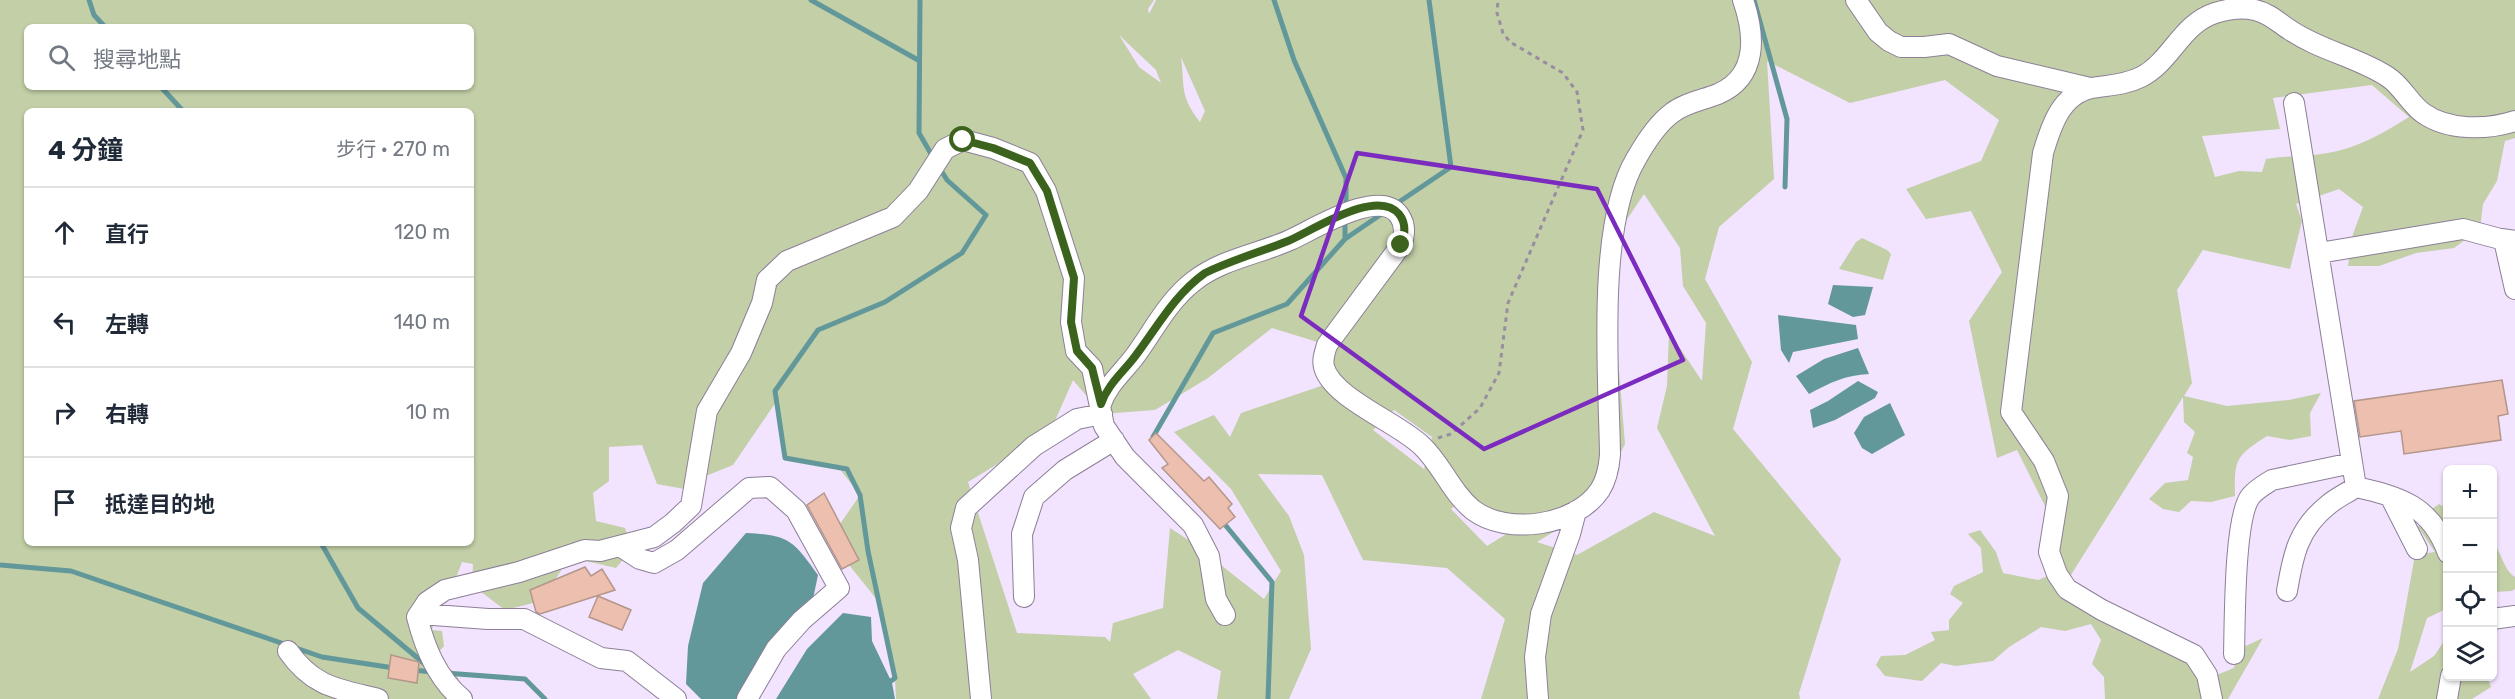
<!DOCTYPE html>
<html lang="zh-TW">
<head>
<meta charset="utf-8">
<style>
  :root { --surface:#fff; --page:#f2f2f3; --text:#1f2937; --muted:#747a83; --line:#e0e1e3 }
  body { margin:0; font-family:Rubik,"Noto Sans TC",sans-serif; background:var(--page); color:var(--text) }
  .controls { position:absolute; right:18px; bottom:18px; display:grid; overflow:hidden; border-radius:9px; box-shadow:0 2px 4px #0004 }
  .controls button { width:54px; height:54px; display:grid; place-items:center; padding:0; border:0; border-bottom:2px solid var(--line); background:var(--surface); color:var(--text); font:30px sans-serif }
  .stop { position:absolute; width:18px; height:18px; margin:-14px; border:4px solid #3c631d; border-radius:50%; background:#fff }
  .stop.end { background:#3c631d; border-color:#fff; box-shadow:0 2px 6px #0008 }
  .list { margin:0; padding:0; list-style:none }
  h2 { display:flex; justify-content:space-between; align-items:center; height:78px; margin:0; padding:0 24px; font-size:26px }
  h2 small { font-size:20px; font-weight:400; color:var(--muted) }
  .list li { display:grid; grid-template-columns:39px 1fr auto; gap:18px; align-items:center; box-sizing:border-box; height:90px; padding:0 24px; border-top:2px solid var(--line) }
  .list b { display:block; font-size:22px; white-space:nowrap }
  .list em { font-size:20px; font-style:normal; color:var(--muted) }
  .icon { flex:none; width:33px; height:33px; fill:none; stroke:currentColor; stroke-width:2; stroke-linecap:round; stroke-linejoin:round }
  .map { position:relative; flex:none; width:2515px; height:699px; overflow:hidden }
  .search { position:absolute; background:var(--surface); box-shadow:0 2px 4px #0004; left:24px; top:24px; width:450px; height:66px; display:flex; align-items:center; gap:15px; box-sizing:border-box; padding:0 21px; border-radius:9px; color:var(--muted); font-size:22px }
  .panel { position:absolute; background:var(--surface); box-shadow:0 2px 4px #0004; left:24px; top:108px; width:450px; height:438px; border-radius:9px }
  .map>svg:first-child { display:block }
  .green { fill:#c2cfa7; fill-rule:evenodd }
  .water { fill:#62989a }
  .lines { fill:none; stroke-linecap:round; stroke-linejoin:round }
  .stream { stroke:#62989a; stroke-width:5 }
  .building { fill:#ecbfae; stroke:#b4968b; stroke-width:1.5 }
  .minor-casing { stroke:#8c7f97; stroke-width:22 }
  .path { stroke:#988da1; stroke-width:3; stroke-dasharray:4.5 4.5; stroke-linecap:butt }
  .minor { stroke:#fff; stroke-width:20 }
  .route { stroke:#3c631d; stroke-width:8 }
  .marked { fill:none; stroke:#7b2cbf; stroke-width:4.5; stroke-linejoin:round }
</style>
</head>
<body>
<div class="map">
<svg width="2515" height="699" viewBox="0 0 2515 699">
  <rect width="100%" height="100%" fill="#f2e3ff"/>
  <!-- green -->
  <path class="green" d="M0,0H1154L1148,9L1149,14L1156,0H2515V138L2505,141L2497,181L2483,204L2480,229L2454,248L2416,253L2379,266H2348L2353,234L2363,207L2339,189L2296,204L2302,221L2290,269L2203,250L2177,290L2192,383L2184,396L2227,406L2289,400L2321,393L2310,413L2311,436L2290,440L2267,436C2236,456 2234,459 2235,496L2211,502L2191,501L2179,512L2163,509L2149,499L2165,483L2188,480L2193,457L2187,453L2195,432L2184,422L2183,397L2069,578L2086,591L2117,607L2214,676L2234,668L2239,649L2263,638L2228,699H2105L2104,677L2092,664L2101,640L2091,624L2065,631L2041,627L2009,647L1993,661L1956,666L1941,663L1922,681L1885,676L1876,665L1881,656L1905,655L1935,640L1931,632L1949,630V620L1963,603L1950,594L1954,586L1983,572L1981,548L1968,534L1980,530L1996,552L2003,573L2038,580L2050,575L2069,577L2045,506L2017,450L1997,458L1969,321L2002,272L1971,211L1926,219L1906,189L1981,161L1999,120L1945,80L1850,103L1767,61L1774,179L1719,227L1705,279L1752,362L1733,429L1841,559L1799,693L1800,699H1481L1505,619L1447,568L1363,560L1322,475L1258,474L1289,516L1304,555L1311,649L1289,699H1217L1221,671L1178,650L1133,674L1151,699H896L895,678L878,601L829,540L860,495L839,468L785,458L776,402L733,465L691,482L690,490L657,484L642,445L609,447V481L593,493L596,521L625,528L632,549L616,568L586,561L562,569L541,601L505,610L472,585L473,564L462,562L453,586L435,617L432,630L442,631L444,646L436,655L448,668L456,673L466,699H0ZM27,27H471V87H27ZM1119,35L1156,70L1161,83L1139,67ZM1181,57L1205,111L1200,122C1179,95 1185,87 1181,57ZM2372,85L2409,117C2379,136 2350,152 2313,155C2297,157 2282,156 2266,159L2262,172L2239,171L2215,177L2202,136L2280,129L2273,98ZM27,111H471V543H27ZM1644,194L1680,248L1683,286L1706,323L1702,381L1669,332L1667,386L1657,428L1715,536L1654,512L1577,555L1537,542L1593,508L1625,444L1609,246ZM1272,328L1327,345L1333,382L1241,413L1230,437L1214,415L1174,432L1231,489L1281,571L1264,599L1193,543L1170,528L1163,608L1113,623L1110,642L1105,637L1017,633L968,482L1050,432L1073,380L1102,414L1155,410L1208,378ZM1394,410L1432,437L1424,469L1373,430ZM1471,493L1508,533L1487,546L1451,509Z
    M1862,238L1887,250L1891,254L1883,280L1839,269L1856,242Z
    M2439,504L2447,509V602L2444,610L2427,618L2410,672L2434,656L2447,637L2448,676L2488,677L2491,687L2472,699H2378L2398,649L2415,555L2435,552L2418,527L2425,514Z
    M2493,542C2502,553 2503,569 2515,577V589L2512,591L2493,592Z"/>
  <!-- water -->
  <path class="water" d="M1833,285L1873,287L1865,315L1853,317L1828,304Z
    M1778,315L1856,325L1858,339L1793,352L1789,363L1781,350Z
    M1858,348L1869,374C1846,375 1829,383 1809,394L1796,376L1824,359Z
    M1858,381L1878,392L1875,398L1835,420L1813,428L1810,410L1828,401Z
    M1890,403L1905,435L1872,454L1862,448L1854,433L1864,417Z
    M746,533C790,535 793,541 818,575L813,599L767,645L736,699H701L686,684L688,646L703,583Z
    M843,613L871,617L872,641L892,683L895,699H776L807,649Z"/>
  <g class="lines">
    <!-- stream -->
    <path class="stream" d="M89,0L94,15L105,27
      M811,0L918,60
      M920,0L919,133L934,159
      M1274,0L1294,60L1346,178V209
      M1754,0L1787,119L1785,187
      M161,87L183,111
      M1393,206L1451,167L1429,0
      M1345,239V218
      M1155,440L1153,437L1213,333L1287,304L1345,239L1383,213
      M1222,521L1272,582L1268,699
      M321,543L358,608L426,665
      M0,565L71,571L322,657L394,668
      M412,670L433,672
      M445,673L525,679L545,699
      M887,684L895,678L868,551L860,495L847,469L785,458L775,391L818,330L885,302L962,253L986,215L947,180L939,167"/>
  </g>
  <!-- building -->
  <path class="building" d="M2502,380L2508,414L2498,416L2501,440L2404,454L2401,431L2360,437L2354,401Z
    M1156,433L1204,481L1209,477L1232,504L1228,508L1235,517L1220,529L1182,489L1162,468L1168,464L1149,440Z
    M824,493L859,560L842,569L807,505Z
    M585,567L591,576L602,569L615,590L540,614L536,612L530,590Z
    M598,596L631,610L622,630L589,617Z
    M391,655L419,662L417,683L388,678Z"/>
  <g class="lines">
    <!-- minor casing -->
    <g class="minor-casing">
      <path id="minor" d="M1856,0L1878,32L1889,41L1901,47H1924L1949,44L1997,66L2090,88
        M2294,103L2356,487
        M2504,240L2515,289
        M2319,253L2463,229L2504,240L2503,239L2515,241
        M1101,404C1107,385 1123,372 1135,356C1154,330 1168,301 1194,281C1222,259 1259,254 1290,240C1313,230 1379,187 1399,215C1406,225 1405,235 1401,245L1327,345C1325,352 1322,359 1324,367C1332,398 1399,423 1422,446C1442,465 1451,492 1473,510C1507,536 1576,526 1600,490C1607,479 1609,467 1610,455C1609,377 1596,226 1636,159C1645,143 1657,124 1672,113C1685,103 1703,100 1718,94C1758,77 1755,35 1743,0
        M2390,496L2417,549
        M620,546L640,559L654,563L677,550L749,488L770,487L796,510L839,588L802,620L776,649L747,699
        M2287,591C2293,555 2298,529 2328,505C2336,498 2347,493 2356,487C2401,497 2431,506 2448,553
        M1024,597L1022,534L1034,497L1065,470L1114,440
        M420,614L488,619H524L601,658L627,661L676,699
        M2492,619L2515,616
        M288,651C313,687 338,689 378,699
        M2234,654C2235,622 2234,520 2250,497C2255,490 2264,485 2272,480L2352,463
        M462,699C437,678 425,648 417,617L427,602L445,590L519,572L585,550L600,551L654,537L673,523L691,506L707,411L741,353L762,303L767,280L787,261L893,217L918,191L945,149L963,140L993,148L1030,163L1046,191L1074,278L1071,322L1076,351L1092,368L1104,426L1125,457L1193,525L1209,556L1216,599L1225,615
        M981,699L968,560L961,528L966,508L1034,446L1077,419L1102,414
        M1538,699L1535,657L1541,614L1570,534L1576,511
        M2212,699L2207,675L2194,655L2102,610L2067,589L2057,574L2049,552L2058,496L2044,461L2011,412L2043,153C2051,126 2061,94 2092,88C2109,85 2125,85 2141,77C2171,62 2181,24 2215,13C2228,9 2243,7 2255,10C2269,13 2279,23 2290,30C2321,51 2358,57 2388,77C2402,86 2410,104 2423,113C2448,131 2487,130 2515,121
        M2447,699L2451,676"/>
    </g>
    <!-- path -->
    <path class="path" d="M1438,438L1451,434L1480,408L1499,373L1508,303L1583,130L1577,92L1563,73L1510,42L1503,33L1497,13L1498,0"/>
    <!-- minor -->
    <use href="#minor" class="minor"/>
  </g>
  <g class="lines">
    <!-- route -->
    <path class="route" d="M963,140L993,148L1030,163L1047,191L1074,278L1071,322L1077,351L1092,368L1101,404C1107,386 1121,374 1133,359C1157,328 1173,296 1205,273C1232,260 1260,252 1288,241C1312,231 1377,187 1399,214C1407,224 1405,235 1401,245"/>
  </g>
  <!-- marked area -->
  <path class="marked" d="M1357,153L1597,189L1683,360L1484,449L1301,316Z"/>
</svg>
<div class="controls">
<button>+</button>
<button>−</button>
<button><svg class="icon" aria-label="locate" viewBox="0 0 24 24"><circle cx="12" cy="12" r="6"/><path d="M12 2v4M12 18v4M2 12h4M18 12h4"/></svg></button>
<button><svg class="icon" aria-label="layers" viewBox="0 0 24 24"><path d="M12 4l9 5-9 5-9-5zM3 14l9 5 9-5"/></svg></button>
</div>
<div class="stop" style="left:963px;top:140px"></div>
<div class="stop end" style="left:1401px;top:245px"></div>
<div class="search"><svg class="icon" aria-label="search" viewBox="0 0 24 24"><circle cx="10" cy="10" r="6"/><path d="M15 15l6 6"/></svg>搜尋地點</div>
<section class="panel">
<h2>4 分鐘<small>步行 · 270 m</small></h2>
<ul class="list">
<li><svg class="icon" aria-label="ahead" viewBox="0 0 24 24"><path d="M12 20V5M6 11l6-6 6 6"/></svg><div><b>直行</b></div><em>120 m</em></li>
<li><svg class="icon" aria-label="left" viewBox="0 0 24 24"><path d="M17 20v-9H6M10 6l-5 5 5 5"/></svg><div><b>左轉</b></div><em>140 m</em></li>
<li><svg class="icon" aria-label="right" viewBox="0 0 24 24"><path d="M7 20v-9h11M14 6l5 5-5 5"/></svg><div><b>右轉</b></div><em>10 m</em></li>
<li><svg class="icon" aria-label="arrive" viewBox="0 0 24 24"><path d="M6 21V4h12l-3 4 3 4H6"/></svg><div><b>抵達目的地</b></div></li>
</ul>
</section>
</div>
</body>
</html>
